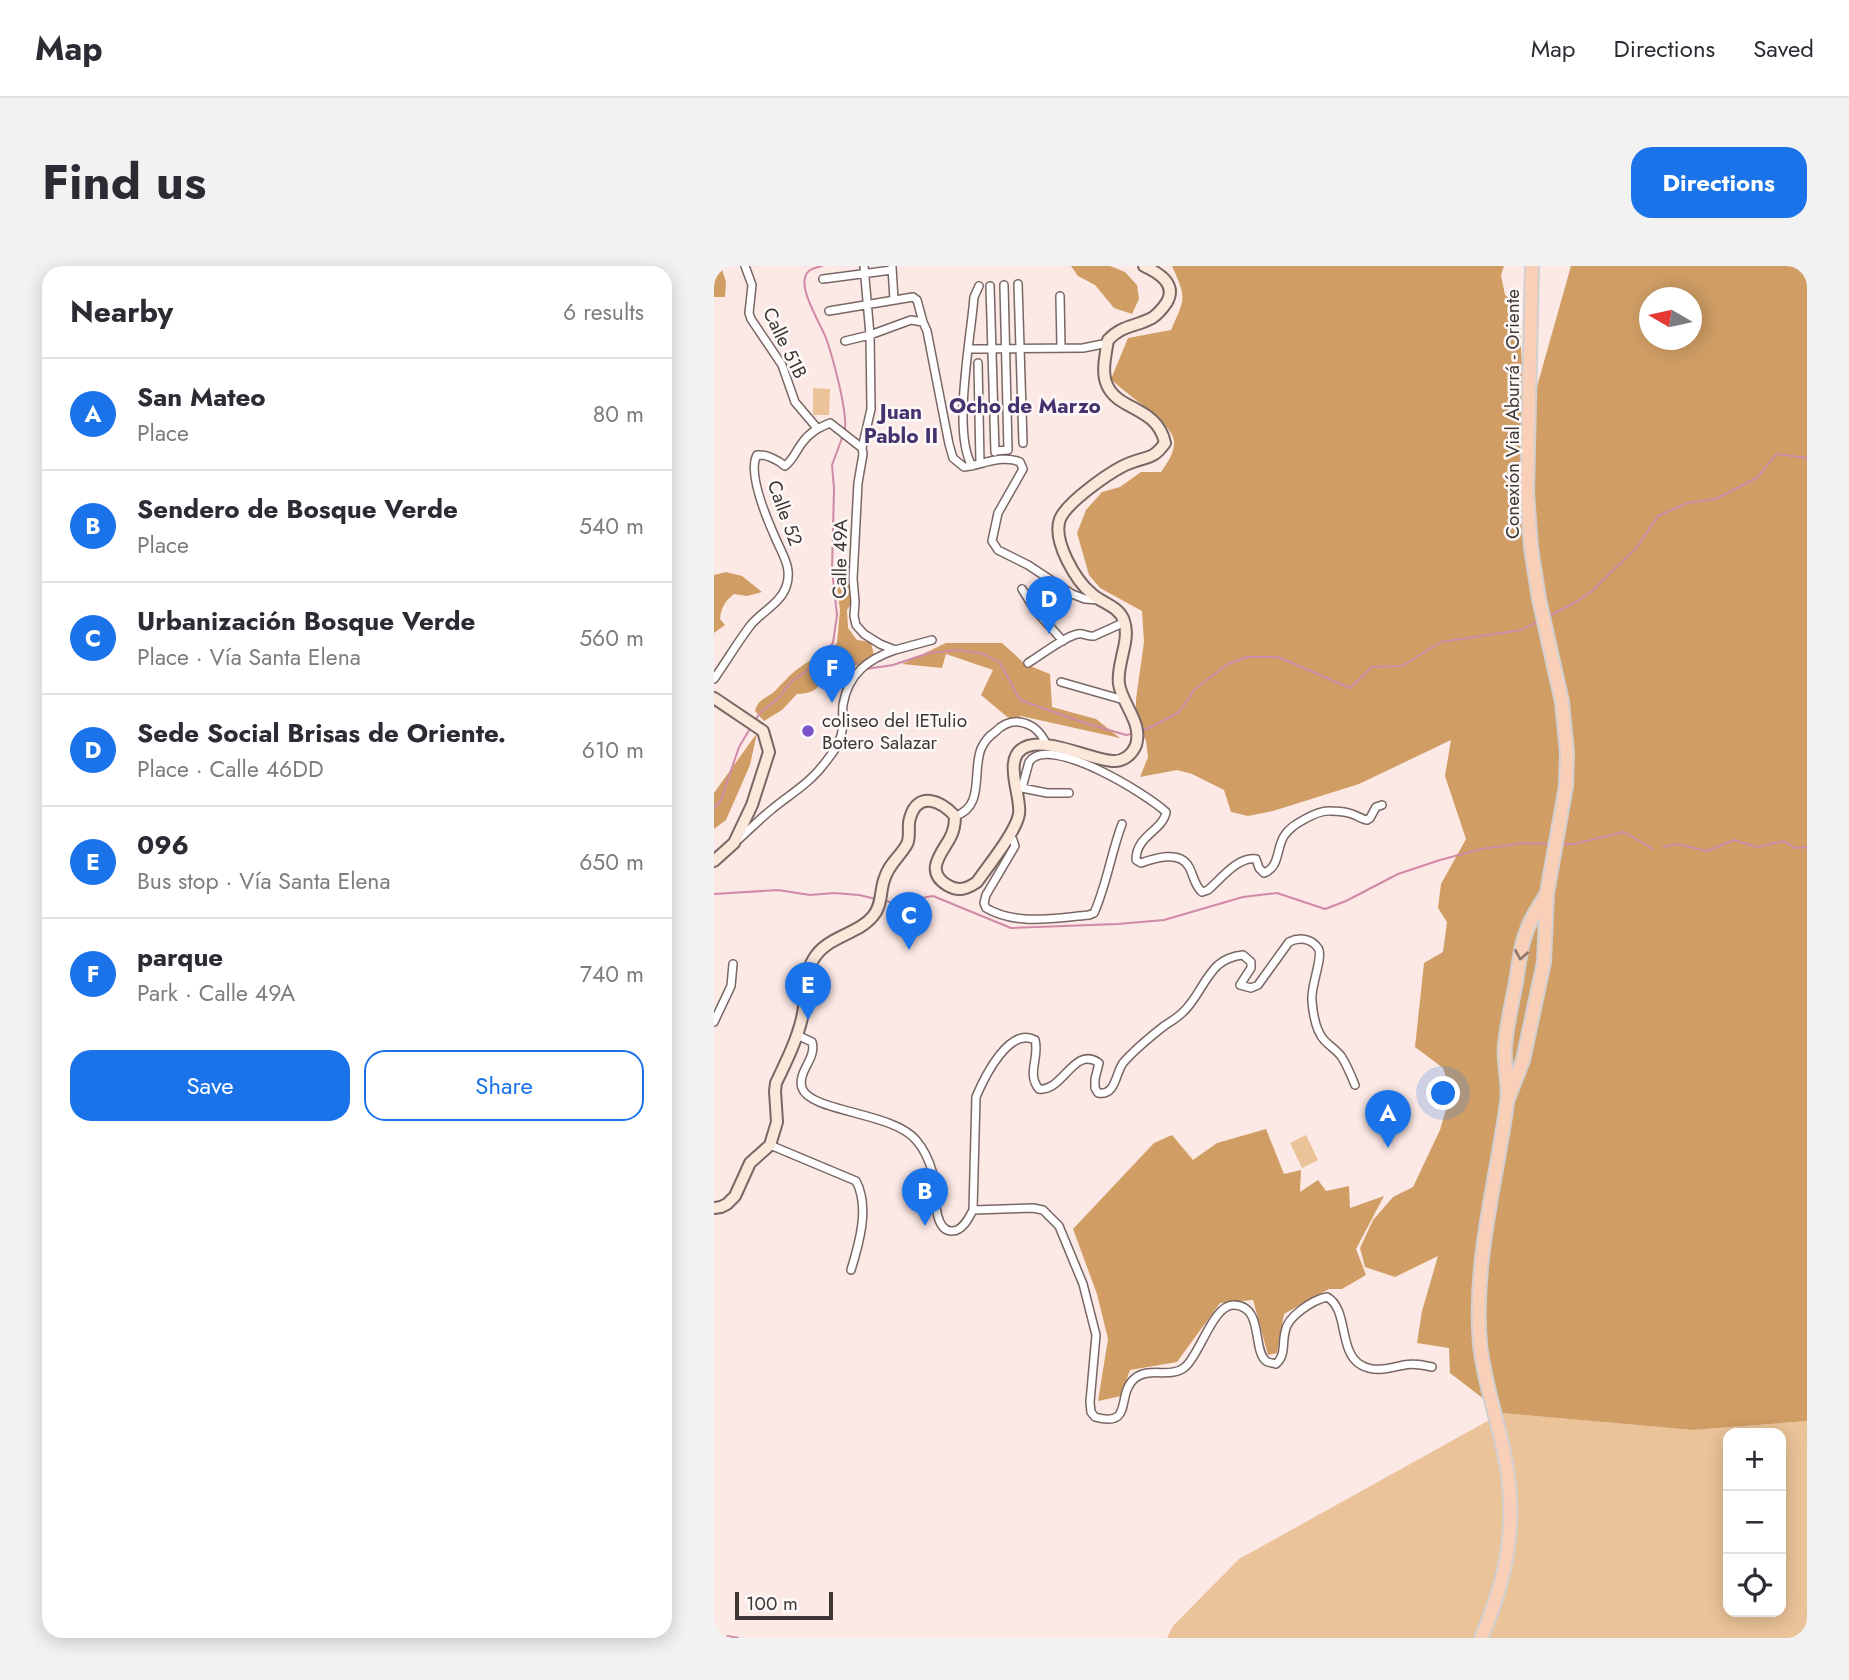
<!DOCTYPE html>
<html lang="en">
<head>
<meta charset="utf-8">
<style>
  :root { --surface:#fff; --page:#f2f2f3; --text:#2b2b33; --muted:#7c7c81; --line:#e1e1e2; --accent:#1a73e8 }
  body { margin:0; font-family:Jost,sans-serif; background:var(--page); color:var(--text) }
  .controls { position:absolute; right:21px; bottom:21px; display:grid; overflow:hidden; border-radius:14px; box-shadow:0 4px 18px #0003 }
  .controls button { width:63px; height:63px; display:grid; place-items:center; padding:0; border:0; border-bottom:2px solid var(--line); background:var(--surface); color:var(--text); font:35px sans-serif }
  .compass { position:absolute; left:925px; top:21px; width:63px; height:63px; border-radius:50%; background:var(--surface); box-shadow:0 4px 18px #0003; rotate:279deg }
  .scale { position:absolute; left:21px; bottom:18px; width:98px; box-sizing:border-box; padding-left:7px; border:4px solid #3f3736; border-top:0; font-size:19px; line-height:24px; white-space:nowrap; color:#3f3736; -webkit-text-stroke:5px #fdf9f8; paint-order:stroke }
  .you { position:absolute; left:730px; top:828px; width:24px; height:24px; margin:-18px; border:5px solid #fff; border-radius:50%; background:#1a73e8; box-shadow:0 0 0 10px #1a73e833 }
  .badge { display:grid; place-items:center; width:46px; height:46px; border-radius:50%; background:var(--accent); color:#fff; font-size:23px; font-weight:700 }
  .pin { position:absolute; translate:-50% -58px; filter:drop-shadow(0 2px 4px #0008) }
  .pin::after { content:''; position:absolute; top:37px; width:24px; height:21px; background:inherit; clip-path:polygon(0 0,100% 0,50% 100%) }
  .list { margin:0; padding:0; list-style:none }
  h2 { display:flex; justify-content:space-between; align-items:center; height:91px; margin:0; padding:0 28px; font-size:30px }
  h2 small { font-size:23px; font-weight:400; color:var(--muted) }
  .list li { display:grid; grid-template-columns:46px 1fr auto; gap:21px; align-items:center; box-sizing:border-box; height:112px; padding:0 28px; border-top:2px solid var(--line) }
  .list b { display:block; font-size:26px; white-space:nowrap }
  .list p { margin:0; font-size:23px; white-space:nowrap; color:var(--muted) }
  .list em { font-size:23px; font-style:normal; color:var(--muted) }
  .actions { display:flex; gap:14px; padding:21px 28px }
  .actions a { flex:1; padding:16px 0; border:2px solid var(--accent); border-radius:21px; text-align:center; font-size:24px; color:var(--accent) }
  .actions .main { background:var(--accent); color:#fff }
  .icon { flex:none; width:38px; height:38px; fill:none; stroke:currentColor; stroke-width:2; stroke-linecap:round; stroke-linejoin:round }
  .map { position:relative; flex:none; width:1093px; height:1372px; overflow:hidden; border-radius:21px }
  header { display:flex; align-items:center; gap:42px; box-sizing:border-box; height:98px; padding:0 35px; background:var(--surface); border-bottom:2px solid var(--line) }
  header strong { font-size:33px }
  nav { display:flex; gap:38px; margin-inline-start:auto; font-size:24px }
  .intro { display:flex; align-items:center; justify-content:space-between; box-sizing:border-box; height:168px; padding:0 42px }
  h1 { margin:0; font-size:49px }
  .button { padding:18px 32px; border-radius:21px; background:var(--accent); color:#fff; font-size:24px; font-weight:700 }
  main { display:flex; gap:42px; padding:0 42px }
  aside { flex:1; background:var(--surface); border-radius:21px; box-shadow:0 4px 18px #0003 }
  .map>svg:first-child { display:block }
  .green { fill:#eac398; fill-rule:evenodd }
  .forest { fill:#d09e65; fill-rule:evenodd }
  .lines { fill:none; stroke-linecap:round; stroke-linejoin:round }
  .stream { stroke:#d089a7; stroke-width:2 }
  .street-casing { stroke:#786764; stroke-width:10 }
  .secondary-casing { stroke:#786764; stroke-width:14 }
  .primary-casing { stroke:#d1cfcf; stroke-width:16 }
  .street { stroke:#fff; stroke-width:7 }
  .secondary { stroke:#fce7db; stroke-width:10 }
  .primary { stroke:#facfb8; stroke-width:12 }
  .oneway { stroke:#937b70 }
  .poi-dot { fill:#7b52cb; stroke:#fdf9f8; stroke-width:2.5 }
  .labels { text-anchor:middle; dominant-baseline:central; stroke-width:5; stroke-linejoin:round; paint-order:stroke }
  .street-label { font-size:19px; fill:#3f3736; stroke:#fdf9f8 }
  .poi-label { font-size:19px; fill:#3f3736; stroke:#fdf9f8; text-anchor:start }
  .neighbourhood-label { font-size:21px; font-weight:bold; fill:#45326e; stroke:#fdf9f8 }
</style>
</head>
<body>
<header>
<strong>Map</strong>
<nav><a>Map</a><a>Directions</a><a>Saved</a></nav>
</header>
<div class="intro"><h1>Find us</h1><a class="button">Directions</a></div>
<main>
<aside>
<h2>Nearby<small>6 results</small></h2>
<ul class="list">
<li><span class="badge">A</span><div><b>San Mateo</b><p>Place</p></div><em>80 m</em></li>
<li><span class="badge">B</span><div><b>Sendero de Bosque Verde</b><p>Place</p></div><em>540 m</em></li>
<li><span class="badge">C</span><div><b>Urbanización Bosque Verde</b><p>Place · Vía Santa Elena</p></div><em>560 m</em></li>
<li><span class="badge">D</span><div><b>Sede Social Brisas de Oriente.</b><p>Place · Calle 46DD</p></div><em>610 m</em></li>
<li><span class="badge">E</span><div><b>096</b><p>Bus stop · Vía Santa Elena</p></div><em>650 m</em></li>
<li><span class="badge">F</span><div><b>parque</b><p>Park · Calle 49A</p></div><em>740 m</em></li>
</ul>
<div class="actions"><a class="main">Save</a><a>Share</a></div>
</aside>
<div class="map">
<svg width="1093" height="1372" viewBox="0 0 1093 1372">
  <rect width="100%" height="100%" fill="#fce8e4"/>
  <!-- green -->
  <path class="green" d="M99,122L116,123L115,149H99Z
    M592,869L604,894L588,902L576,877Z
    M788,1147L979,1164L1093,1155V1372H453L459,1360L525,1293ZM1014,1167H1067V1346H1014Z"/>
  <!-- forest -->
  <path class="forest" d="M0,0H7L12,16L11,31H0Z
    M357,0H396L411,6L423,19L425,33L418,48L400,42L381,19L364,10Z
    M458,0H790L787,9L791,29L805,39L811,163L857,0H1093V1155L979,1164L788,1147L736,1107L735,1082L703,1077L708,1045L724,990L681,1011L651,1001L646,982L659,954L679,931L699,921L726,864L737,826L729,802L701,781L710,697L729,686L733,656L724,642L727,618L752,573L731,510L737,474L645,518L559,545L534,550L517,546L510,524L478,508L463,504L426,511L434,491L432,475L422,450V433L430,376L428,345L386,322L375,309L363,267L372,244L388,226L406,221L427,206H447C453,197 461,187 460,175C458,156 412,129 397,113L414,72L457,64C471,32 473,33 458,0ZM936,32H978V74H936Z
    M12,306L28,310L48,326L33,330L20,328C11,335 7,342 6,353L11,359L0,367V309Z
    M121,307L135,308L138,336L133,344L134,362L143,374L157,376L160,390C146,400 130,404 115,410C100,416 110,427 83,428L68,444L50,455L41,445C44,433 51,433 60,426C68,418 75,409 85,402C97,393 111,387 123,377L126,344Z
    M232,377H288L311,398L336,408L338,441L382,453L406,472L307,450L297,454L267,429L279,404L232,388L228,402L188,398Z
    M43,467L36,499L12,554L0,563V527Z
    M552,863L570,908L587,904L586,926L604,914L612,925L635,920L636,942L670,930L642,983L652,1009L628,1023H615L570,1048L563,1087L554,1089L539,1034L506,1037L463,1096L416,1104L407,1130L384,1135L394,1073L383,1028L359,963L440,877L458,869L479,894L503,877Z"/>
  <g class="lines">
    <!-- stream -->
    <path class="stream" d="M108,0C100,2 93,3 91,12C87,27 106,57 112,72C118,89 136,152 130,167
      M833,351L862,336L878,325L924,280L944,250L973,237L1002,233L1044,211L1062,188L1093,192
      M100,399L135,393L147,400
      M152,403L179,399L215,387L244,384L270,388L286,397L306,434L368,456L412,469L417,468
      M42,453L47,446L65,432L76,417L100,399L119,377L123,349L118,304L120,222L118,199L128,172
      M426,465L437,461L464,447L481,423L514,398L533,391H564L636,422L658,401L688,400L727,376L807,364L825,355
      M0,542L7,534L25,481L37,461
      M848,578H860L910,566L939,583
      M950,581L963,578L993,585L1020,574L1043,581L1070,575L1081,582L1093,581
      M0,628L64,624L96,629L120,627L145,629L162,633
      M173,635L178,637L219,630L297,662L404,658L450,654L529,631L563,627L611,643L632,635L684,608L726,594L767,583L811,577L836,578
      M8,1372L14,1370L24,1372"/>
    <!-- street casing -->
    <g class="street-casing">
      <path id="street" d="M31,0L38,19L35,47L37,53L68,99L81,136L103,162
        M178,1L180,34
        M109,13L178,4
        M304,18L309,177
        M276,20L281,186
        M346,30L347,81
        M115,45L199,31L203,34L209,56
        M131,75L156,69L197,54L209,56L213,65L235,178L239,192L250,201C268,199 288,188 306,196L309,203L284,247L278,275L284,284L314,299L358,328L371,333L385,334
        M255,83L369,82L394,77
        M264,97L266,197
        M281,185L294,184L290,19
        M258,200C238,166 257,72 260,31L265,20
        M308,323L321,344L349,375
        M181,384L218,374
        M314,397C326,390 351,370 364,368C370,367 374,371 380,370L411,356
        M0,413C12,396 23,377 36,360C47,346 66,338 72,321C79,302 68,288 61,271C53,253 33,207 43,189C52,188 64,194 71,200C79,194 82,185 88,177C96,166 104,162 116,157L148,182
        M347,416L410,434
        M302,522H308L315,496C335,467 434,529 452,546C449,565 422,569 422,594L427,597C441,592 466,584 475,601C480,610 480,619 488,626L494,624C507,613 524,590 542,593L545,602L550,607C566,601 562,583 570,570C575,562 582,558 591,553C598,549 608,544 617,545C623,545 632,546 638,548C644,550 647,553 653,554L656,552L662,541L668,539
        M308,522L333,527H355
        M241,550C271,541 258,505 267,483C270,476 275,470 281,466C288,459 295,455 305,456C320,458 327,467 333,479
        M293,571L299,574L301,580L272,629L270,637L272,642C303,660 341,652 375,649L380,647C393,618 397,587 408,558
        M25,573C36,563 46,553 57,544C75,529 96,517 110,498C118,488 126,478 128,465C130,457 128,447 129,439C134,408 154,393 181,384L166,378L150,368L142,359L140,350L141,336L139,313L144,217L149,188L148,182L157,143L156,69L150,0
        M0,756L17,720L19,698
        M83,769L98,776C103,793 83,805 88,822C96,846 179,846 202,874C210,883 216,897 219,908C222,921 218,964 237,965C248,966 255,952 259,944L262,831C270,812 295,760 321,774C326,791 312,808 325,823C349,826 360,779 385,797L381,813V822L384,827C402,830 401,808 409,797C421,783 436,771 450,760C456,756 463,752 468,747C483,734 489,713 504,699C511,693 519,690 529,689L537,696V702L526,719L537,722L544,719L575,676C585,671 597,672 604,682C610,690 596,721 598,735C599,748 602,766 611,775C616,780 622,784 627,790C633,799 637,809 641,819
        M56,879L142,915C156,941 145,978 137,1004
        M259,944L319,942L329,944L345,960L369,1018L382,1069L376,1136L377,1146L381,1151C420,1162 402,1129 420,1113C434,1100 457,1113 471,1101C486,1089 499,1038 520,1039C550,1040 538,1084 552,1095C554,1097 560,1097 562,1098C572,1089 568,1078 571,1066C573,1050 599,1034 613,1031C635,1043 624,1086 647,1099C661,1107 676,1102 690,1099C700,1097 709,1099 718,1101"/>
    </g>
    <!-- secondary casing -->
    <g class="secondary-casing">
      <path id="secondary" d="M0,432L49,465L55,486L38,539L20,577L0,595
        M0,942L7,941L13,938L21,930L36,897L56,879L63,856L61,825L62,817C72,796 83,774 88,752C93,733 89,711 99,694C112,670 144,669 159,650C168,640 166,626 170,614C175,597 186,591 193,578C197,570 193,560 196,552C204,524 227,535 241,550C241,558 240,565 236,572C228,587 210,605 233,619C244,626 253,623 263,616C274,600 302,566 305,548C308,529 286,489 314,480C336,473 376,493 398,495C409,496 418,489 422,479C429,457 408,438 405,418C402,398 417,375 410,355C405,340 389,338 378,328C362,315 338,275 346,253C353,236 398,204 416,197C433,190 439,194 451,177C443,140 404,145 393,119C387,106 392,87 394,74C408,59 421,61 438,52C444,48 449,42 453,36C463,18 445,7 430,0"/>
    </g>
    <!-- primary casing -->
    <g class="primary-casing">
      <path id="primary" d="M794,833L809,794L830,696L833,627L852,520L853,487L848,436L825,333L817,282L813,227L818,0
        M767,1372C793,1313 804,1256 791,1192C784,1154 770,1117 766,1078C759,997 782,917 793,837C796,818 789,798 791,779C793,758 798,737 802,716C805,699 806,680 813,664C817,651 826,640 833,627"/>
    </g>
    <!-- street -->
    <use href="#street" class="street"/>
    <!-- secondary -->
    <use href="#secondary" class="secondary"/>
    <!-- primary -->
    <use href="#primary" class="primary"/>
  </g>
  <!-- one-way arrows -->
  <defs><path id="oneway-chevron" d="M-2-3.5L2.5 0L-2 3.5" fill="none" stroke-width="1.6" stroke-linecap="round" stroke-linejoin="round" transform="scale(1.75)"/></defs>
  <use class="oneway" href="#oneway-chevron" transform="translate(807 689) rotate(100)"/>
  <!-- markers -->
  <circle class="poi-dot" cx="94" cy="465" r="7"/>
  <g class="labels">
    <!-- street labels -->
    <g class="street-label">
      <text transform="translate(71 77) rotate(64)">Calle 51B</text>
      <text transform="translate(798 148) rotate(-90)">Conexión Vial Aburrá - Oriente</text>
      <text transform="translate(71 247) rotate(70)">Calle 52</text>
      <text transform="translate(126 293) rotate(-89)">Calle 49A</text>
    </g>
    <!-- poi labels -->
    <g class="poi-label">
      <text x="108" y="454">coliseo del IETulio<tspan x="108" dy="22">Botero Salazar</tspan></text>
    </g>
    <!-- neighbourhood labels -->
    <g class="neighbourhood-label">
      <text x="311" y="140">Ocho de Marzo</text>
      <text x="187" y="146">Juan<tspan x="187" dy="24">Pablo II</tspan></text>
    </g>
  </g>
</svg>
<div class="controls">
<button>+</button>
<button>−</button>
<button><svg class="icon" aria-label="locate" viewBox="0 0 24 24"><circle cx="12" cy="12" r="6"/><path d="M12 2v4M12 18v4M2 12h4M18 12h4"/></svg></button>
</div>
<svg class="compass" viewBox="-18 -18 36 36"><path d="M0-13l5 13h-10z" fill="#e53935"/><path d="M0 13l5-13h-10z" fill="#7c7c81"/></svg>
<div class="scale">100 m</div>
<div class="you"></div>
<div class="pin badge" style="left:674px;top:882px">A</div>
<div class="pin badge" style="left:211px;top:960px">B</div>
<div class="pin badge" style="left:195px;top:684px">C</div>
<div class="pin badge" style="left:335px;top:368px">D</div>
<div class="pin badge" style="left:94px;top:754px">E</div>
<div class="pin badge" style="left:118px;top:437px">F</div>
</div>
</main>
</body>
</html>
